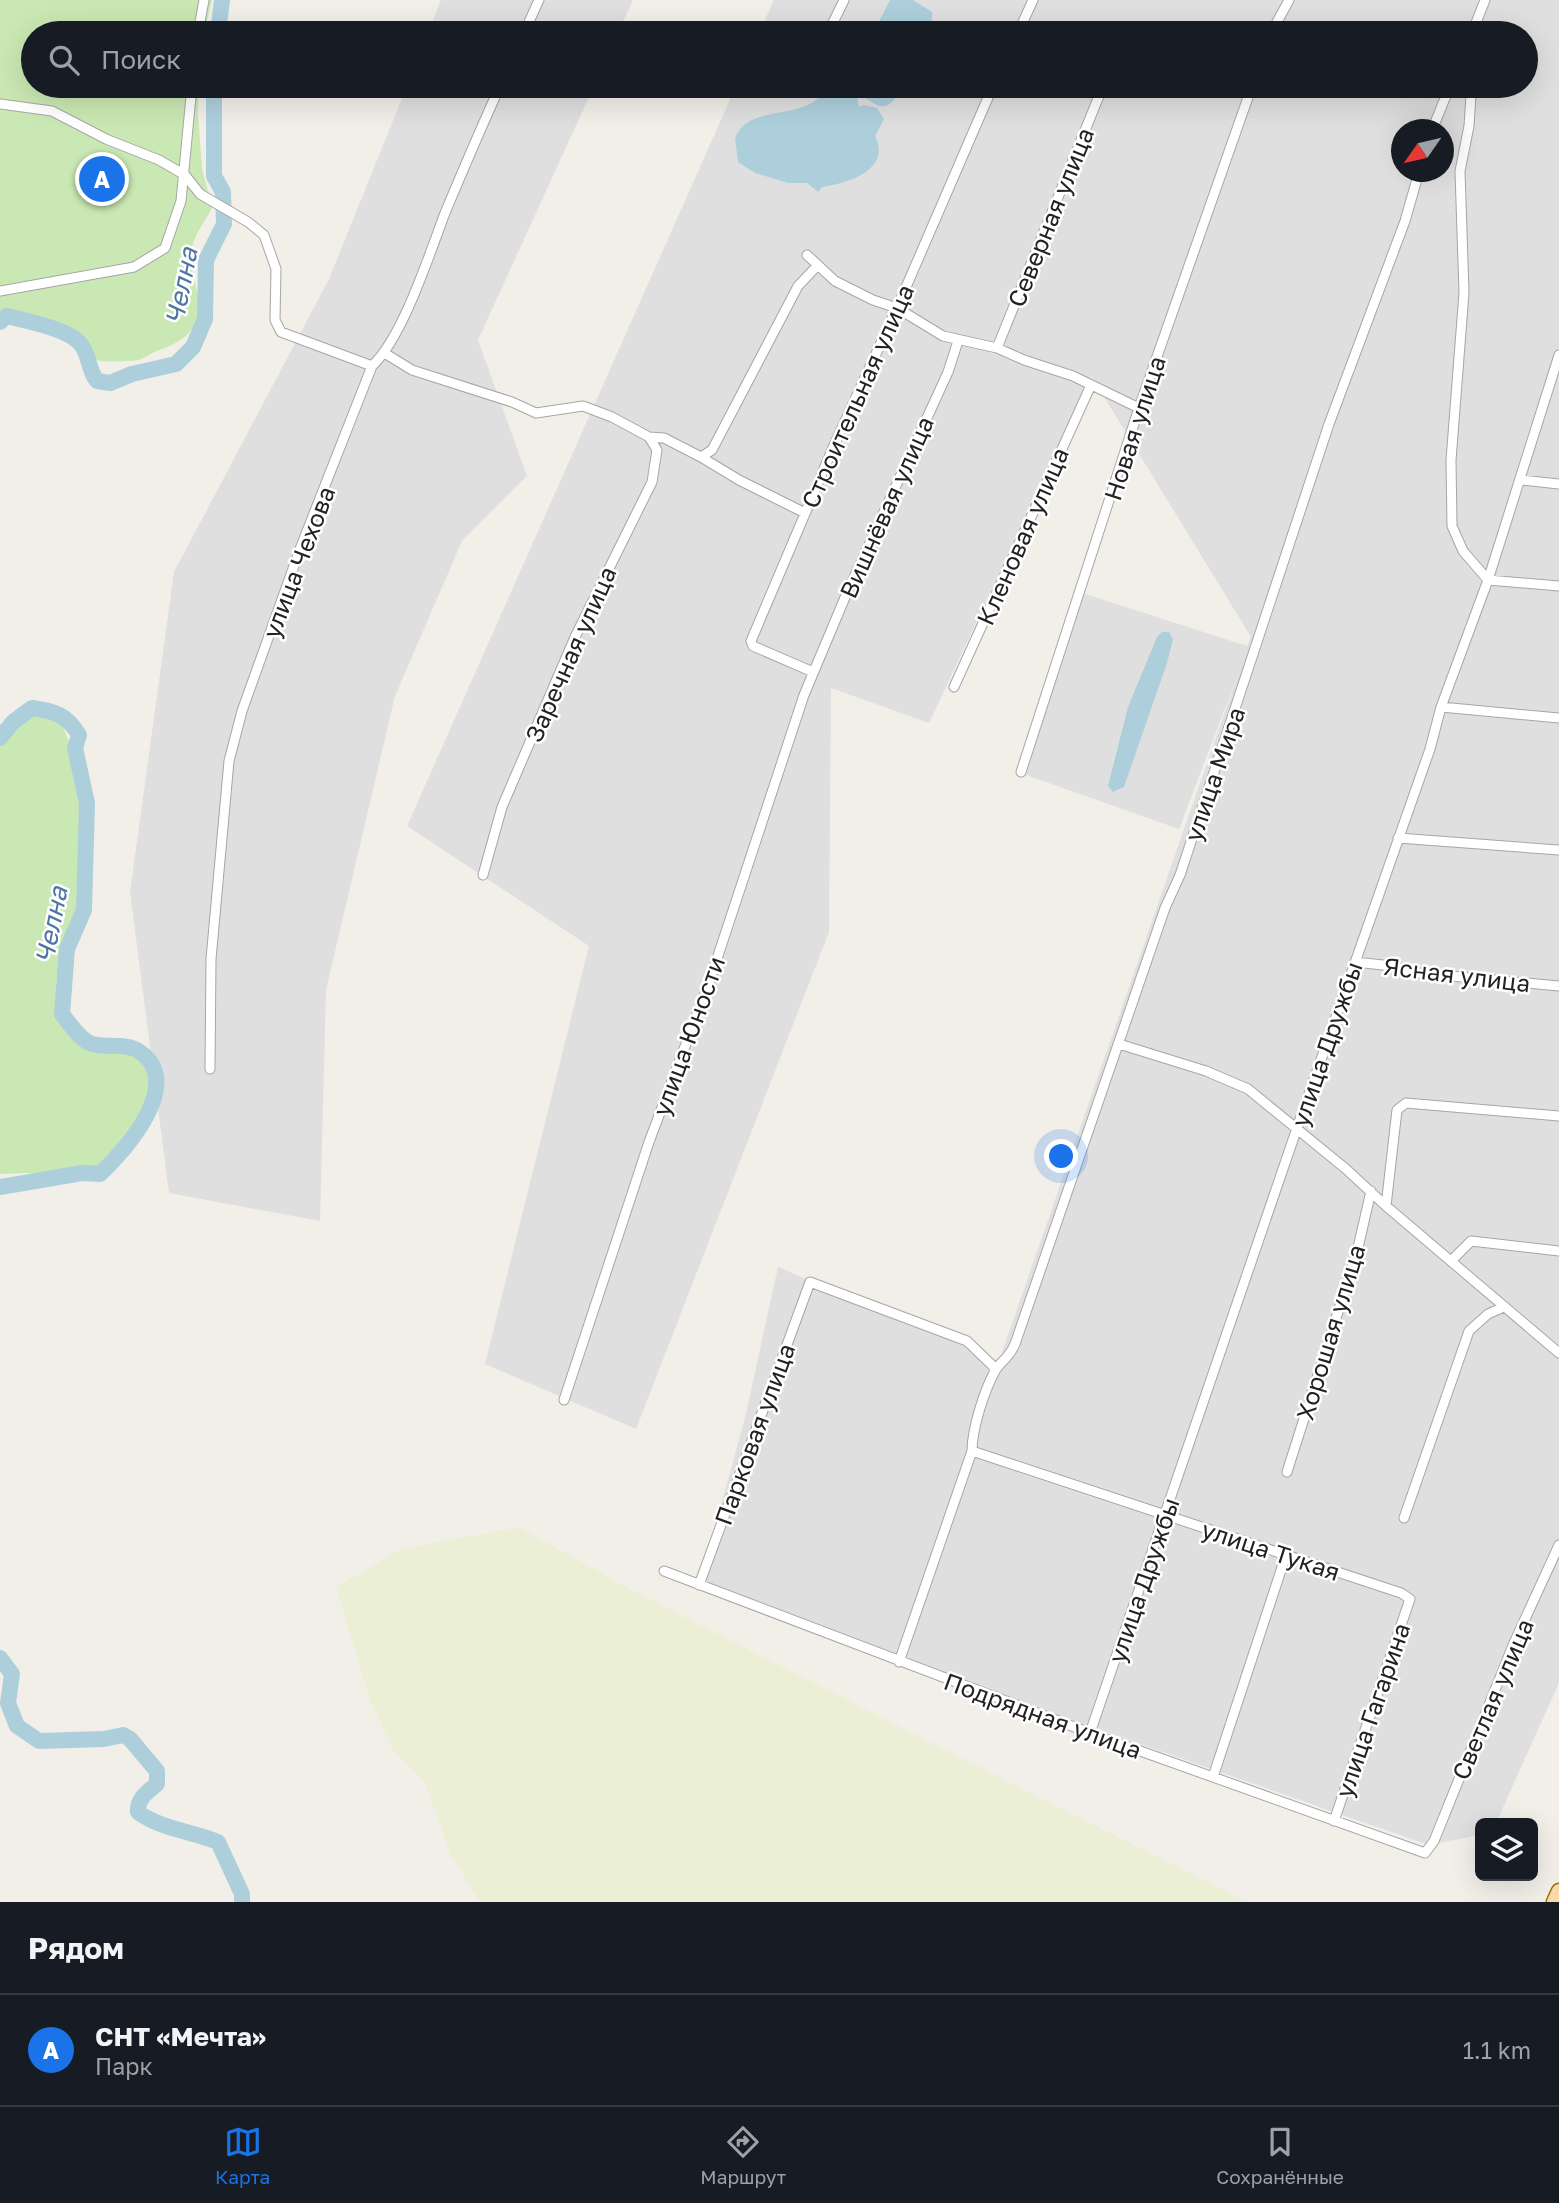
<!DOCTYPE html>
<html lang="ru">
<head>
<meta charset="utf-8">
<style>
  :root { --surface:#171b24; --page:#20242c; --text:#f1f3f6; --muted:#9ea1a6; --line:#363941; --accent:#1a73e8 }
  body { margin:0; font-family:"Golos Text",sans-serif; background:var(--page); color:var(--text) }
  .controls { position:absolute; right:21px; bottom:21px; display:grid; overflow:hidden; border-radius:10px; box-shadow:0 7px 28px #0002 }
  .controls button { width:63px; height:63px; display:grid; place-items:center; padding:0; border:0; border-bottom:2px solid var(--line); background:var(--surface); color:var(--text); font:35px sans-serif }
  .compass { position:absolute; left:1391px; top:119px; width:63px; height:63px; border-radius:50%; background:var(--surface); box-shadow:0 7px 28px #0002; rotate:236deg }
  .you { position:absolute; left:1062px; top:1157px; width:24px; height:24px; margin:-18px; border:5px solid #fff; border-radius:50%; background:#1a73e8; box-shadow:0 0 0 10px #1a73e833 }
  .badge { display:grid; place-items:center; width:46px; height:46px; border-radius:50%; background:var(--accent); color:#fff; font-size:23px; font-weight:700 }
  .pin { position:absolute; translate:-50% -50%; border:4px solid #fff; box-shadow:0 2px 7px #0006 }
  .list { margin:0; padding:0; list-style:none }
  h2 { display:flex; justify-content:space-between; align-items:center; height:91px; margin:0; padding:0 28px; font-size:30px }
  h2 small { font-size:23px; font-weight:400; color:var(--muted) }
  .list li { display:grid; grid-template-columns:46px 1fr auto; gap:21px; align-items:center; box-sizing:border-box; height:112px; padding:0 28px; border-top:2px solid var(--line) }
  .list b { display:block; font-size:26px; white-space:nowrap }
  .list p { margin:0; font-size:23px; white-space:nowrap; color:var(--muted) }
  .list em { font-size:23px; font-style:normal; color:var(--muted) }
  .icon { flex:none; width:38px; height:38px; fill:none; stroke:currentColor; stroke-width:2; stroke-linecap:round; stroke-linejoin:round }
  .map { position:relative; flex:none; width:1559px; height:1902px; overflow:hidden }
  .search { position:absolute; background:var(--surface); box-shadow:0 7px 28px #0002; left:21px; right:21px; top:21px; height:77px; display:flex; align-items:center; gap:18px; box-sizing:border-box; padding:0 24px; border-radius:38px; color:var(--muted); font-size:26px }
  .sheet { height:203px; background:var(--surface) }
  nav { display:flex; justify-content:space-around; align-items:center; box-sizing:border-box; height:98px; border-top:2px solid var(--line); background:var(--surface); font-size:19px; color:var(--muted) }
  nav a { display:grid; justify-items:center; gap:4px }
  nav .on { color:var(--accent) }
  .map>svg:first-child { display:block }
  .residential { fill:#e0dfdf; fill-rule:evenodd }
  .farmland { fill:#ebefd6 }
  .grass { fill:#cae8b3 }
  .water { fill:#adcfdc }
  .lines { fill:none; stroke-linecap:round; stroke-linejoin:round }
  .river { stroke:#adcfdc; stroke-width:16 }
  .street-casing { stroke:#a6a6a6; stroke-width:11 }
  .primary-casing { stroke:#987208; stroke-width:17 }
  .street { stroke:#fff; stroke-width:9 }
  .primary { stroke:#f8daa8; stroke-width:14 }
  .labels { text-anchor:middle; dominant-baseline:central; stroke-width:5; stroke-linejoin:round; paint-order:stroke }
  .street-label { font-size:24px; fill:#222; stroke:#fff }
  .water-label { font-size:26px; font-style:italic; fill:#4f75a6; stroke:#fff }
</style>
</head>
<body>
<div class="map">
<svg width="1559" height="1902" viewBox="0 0 1559 1902">
  <rect width="100%" height="100%" fill="#f2efe9"/>
  <!-- residential -->
  <path class="residential" d="M441,0H633L618,33H428Z
    M774,0H1559V1683L1496,1823H1480V1835L1428,1845L698,1589L745,1418L778,1267L999,1361L1238,674L1179,829L1026,775L1079,592L1247,646L1251,637L1092,377L929,723L831,688L829,932L636,1429L485,1364L589,946L407,826L736,86H1526V33H759ZM1402,130H1444V172H1402Z
    M407,86H594L478,340L527,476L462,541L395,696L326,990L320,1221L169,1193L130,892L174,572L329,279Z"/>
  <!-- farmland -->
  <path class="farmland" d="M519,1527L637,1593L1246,1902H480L451,1856L425,1783L394,1751L370,1700L336,1587L401,1549Z"/>
  <!-- grass -->
  <path class="grass" d="M0,0H212L204,33H33V86H199L198,114L202,168L212,208C204,224 192,236 191,256C190,278 206,303 195,324C189,338 171,346 157,351C151,353 144,359 138,360C135,361 103,362 101,361C84,356 80,345 67,337C48,325 21,319 0,323Z
    M39,706L56,713L64,729L75,757L84,808L83,875L72,930L56,981L57,1002L66,1015L93,1039L133,1043L145,1053L153,1065L154,1081L151,1098L114,1161L98,1174L89,1168L78,1167L42,1174L28,1173L0,1174V734C15,720 18,709 39,706Z"/>
  <!-- water -->
  <path class="water" d="M890,0H913L932,12V33H873Z
    M835,86H903C885,118 880,106 856,92L859,107L864,105L877,108L884,119L875,136C892,169 848,184 822,187L818,192L807,183H788L755,173L738,162L735,138C746,110 784,116 808,105C818,100 825,91 835,86Z
    M1162,632H1169L1173,639L1167,663L1124,787L1113,792L1108,786L1128,707L1157,637Z"/>
  <g class="lines">
    <!-- river -->
    <path class="river" d="M218,33L222,0
      M0,322L7,316C26,321 72,329 82,346C90,357 88,370 97,381L110,383L132,374L176,364L193,347L205,319L206,260L224,224L223,192L214,176V86
      M0,738L13,722L32,708C55,711 67,715 79,735L75,748L87,803L84,910L67,949L62,1014C70,1024 80,1040 92,1044C105,1048 127,1042 140,1052C185,1083 126,1150 100,1174L82,1173L0,1187
      M0,1658L12,1674L8,1703L17,1726L39,1741L104,1739L123,1735L130,1739L157,1771V1784C147,1792 137,1799 138,1812C160,1829 192,1831 218,1842L242,1894V1902"/>
    <!-- street casing -->
    <g class="street-casing">
      <path id="street" d="M1021,26L1039,33
        M198,33L204,0
        M524,33L539,0
        M828,33L844,0
        M1018,33L1033,0
        M1271,33L1289,0
        M1472,33L1485,0
        M1468,86L1471,95L1469,126L1460,171L1464,293L1451,460L1452,526L1463,551L1488,580L1559,586
        M0,104L52,111L106,139L159,160L185,175L200,194L248,222L264,235L276,269L275,320L281,332L372,366
        M1432,130L1450,86
        M807,255L835,281L873,300L897,308L943,336L997,348L1024,360L1073,376L1139,408
        M0,291L134,267L165,248L181,201L192,86
        M997,348L1103,86
        M386,354L412,370L512,402L536,413L583,406L612,417L649,437L657,450L652,482L575,637L502,807L483,875
        M649,437L664,438L701,457L712,450L798,286L817,266
        M701,457L739,480L805,513
        M1521,480L1559,484
        M813,672L753,646L751,641L835,443L897,308L993,86
        M954,687L1091,385
        M1441,707L1559,718
        M1021,772L1139,408L1252,86
        M1398,838L1559,850
        M1355,962L1392,966L1418,973L1559,986
        M1119,1044L1206,1071L1248,1089L1346,1169L1386,1206L1559,1353
        M210,1069L211,959L229,761L242,711L300,549L372,366C403,337 429,255 445,213C463,170 481,128 500,86
        M1386,1206L1397,1110L1406,1103L1559,1116
        M1451,1261L1471,1241L1559,1251
        M564,1400L649,1142L710,980L804,695L846,595L948,372L958,341
        M972,1451L1401,1593L1410,1599L1334,1821
        M1287,1472L1357,1252L1371,1191
        M1404,1518L1469,1331L1488,1314L1504,1307
        M664,1571L1090,1733L1425,1853L1434,1841L1514,1643L1559,1545
        M699,1585L810,1282L967,1341L996,1369
        M899,1662L972,1451C972,1429 984,1391 995,1371C1001,1360 1009,1359 1015,1344L1165,908L1180,875L1329,424L1405,221L1419,172
        M1090,1733L1297,1128L1430,749L1441,707L1488,580L1559,355
        M1213,1777L1286,1555"/>
    </g>
    <!-- primary casing -->
    <g class="primary-casing">
      <path id="primary" d="M1554,1902L1559,1891"/>
    </g>
    <!-- street -->
    <use href="#street" class="street"/>
    <!-- primary -->
    <use href="#primary" class="primary"/>
  </g>
  <g class="labels">
    <!-- street labels -->
    <g class="street-label">
      <text transform="translate(1050 217) rotate(-68)">Северная улица</text>
      <text transform="translate(857 396) rotate(-66)">Строительная улица</text>
      <text transform="translate(1134 428) rotate(-72)">Новая улица</text>
      <text transform="translate(886 507) rotate(-66)">Вишнёвая улица</text>
      <text transform="translate(1022 536) rotate(-66)">Кленовая улица</text>
      <text transform="translate(298 562) rotate(-69)">улица Чехова</text>
      <text transform="translate(570 654) rotate(-66)">Заречная улица</text>
      <text transform="translate(1214 774) rotate(-71)">улица Мира</text>
      <text transform="translate(1457 974) rotate(7)">Ясная улица</text>
      <text transform="translate(688 1036) rotate(-70)">улица Юности</text>
      <text transform="translate(1326 1044) rotate(-71)">улица Дружбы</text>
      <text transform="translate(1330 1332) rotate(-73)">Хорошая улица</text>
      <text transform="translate(754 1434) rotate(-70)">Парковая улица</text>
      <text transform="translate(1271 1550) rotate(18)">улица Тукая</text>
      <text transform="translate(1143 1580) rotate(-71)">улица Дружбы</text>
      <text transform="translate(1492 1699) rotate(-67)">Светлая улица</text>
      <text transform="translate(1372 1710) rotate(-71)">улица Гагарина</text>
      <text transform="translate(1043 1715) rotate(20)">Подрядная улица</text>
    </g>
    <!-- water labels -->
    <g class="water-label">
      <text transform="translate(181 286) rotate(-79)">Челна</text>
      <text transform="translate(51 925) rotate(-79)">Челна</text>
    </g>
  </g>
</svg>
<div class="controls">
<button><svg class="icon" aria-label="layers" viewBox="0 0 24 24"><path d="M12 4l9 5-9 5-9-5zM3 14l9 5 9-5"/></svg></button>
</div>
<svg class="compass" viewBox="-18 -18 36 36"><path d="M0-13l5 13h-10z" fill="#e53935"/><path d="M0 13l5-13h-10z" fill="#9ea1a6"/></svg>
<div class="you"></div>
<div class="pin badge" style="left:102px;top:179px">A</div>
<div class="search"><svg class="icon" aria-label="search" viewBox="0 0 24 24"><circle cx="10" cy="10" r="6"/><path d="M15 15l6 6"/></svg>Поиск</div>
</div>
<section class="sheet">
<h2>Рядом<small></small></h2>
<ul class="list">
<li><span class="badge">A</span><div><b>СНТ «Мечта»</b><p>Парк</p></div><em>1.1 km</em></li>
</ul>
</section>
<nav>
<a class="on"><svg class="icon" aria-label="map" viewBox="0 0 24 24"><path d="M3 6l6-2 6 2 6-2v14l-6 2-6-2-6 2zM9 4v14M15 6v14"/></svg>Карта</a>
<a><svg class="icon" aria-label="directions" viewBox="0 0 24 24"><path d="M12 3l9 9-9 9-9-9zM9 14v-3h6M13 9l2 2-2 2"/></svg>Маршрут</a>
<a><svg class="icon" aria-label="saved" viewBox="0 0 24 24"><path d="M7 4h10v16l-5-4-5 4z"/></svg>Сохранённые</a>
</nav>
</body>
</html>
